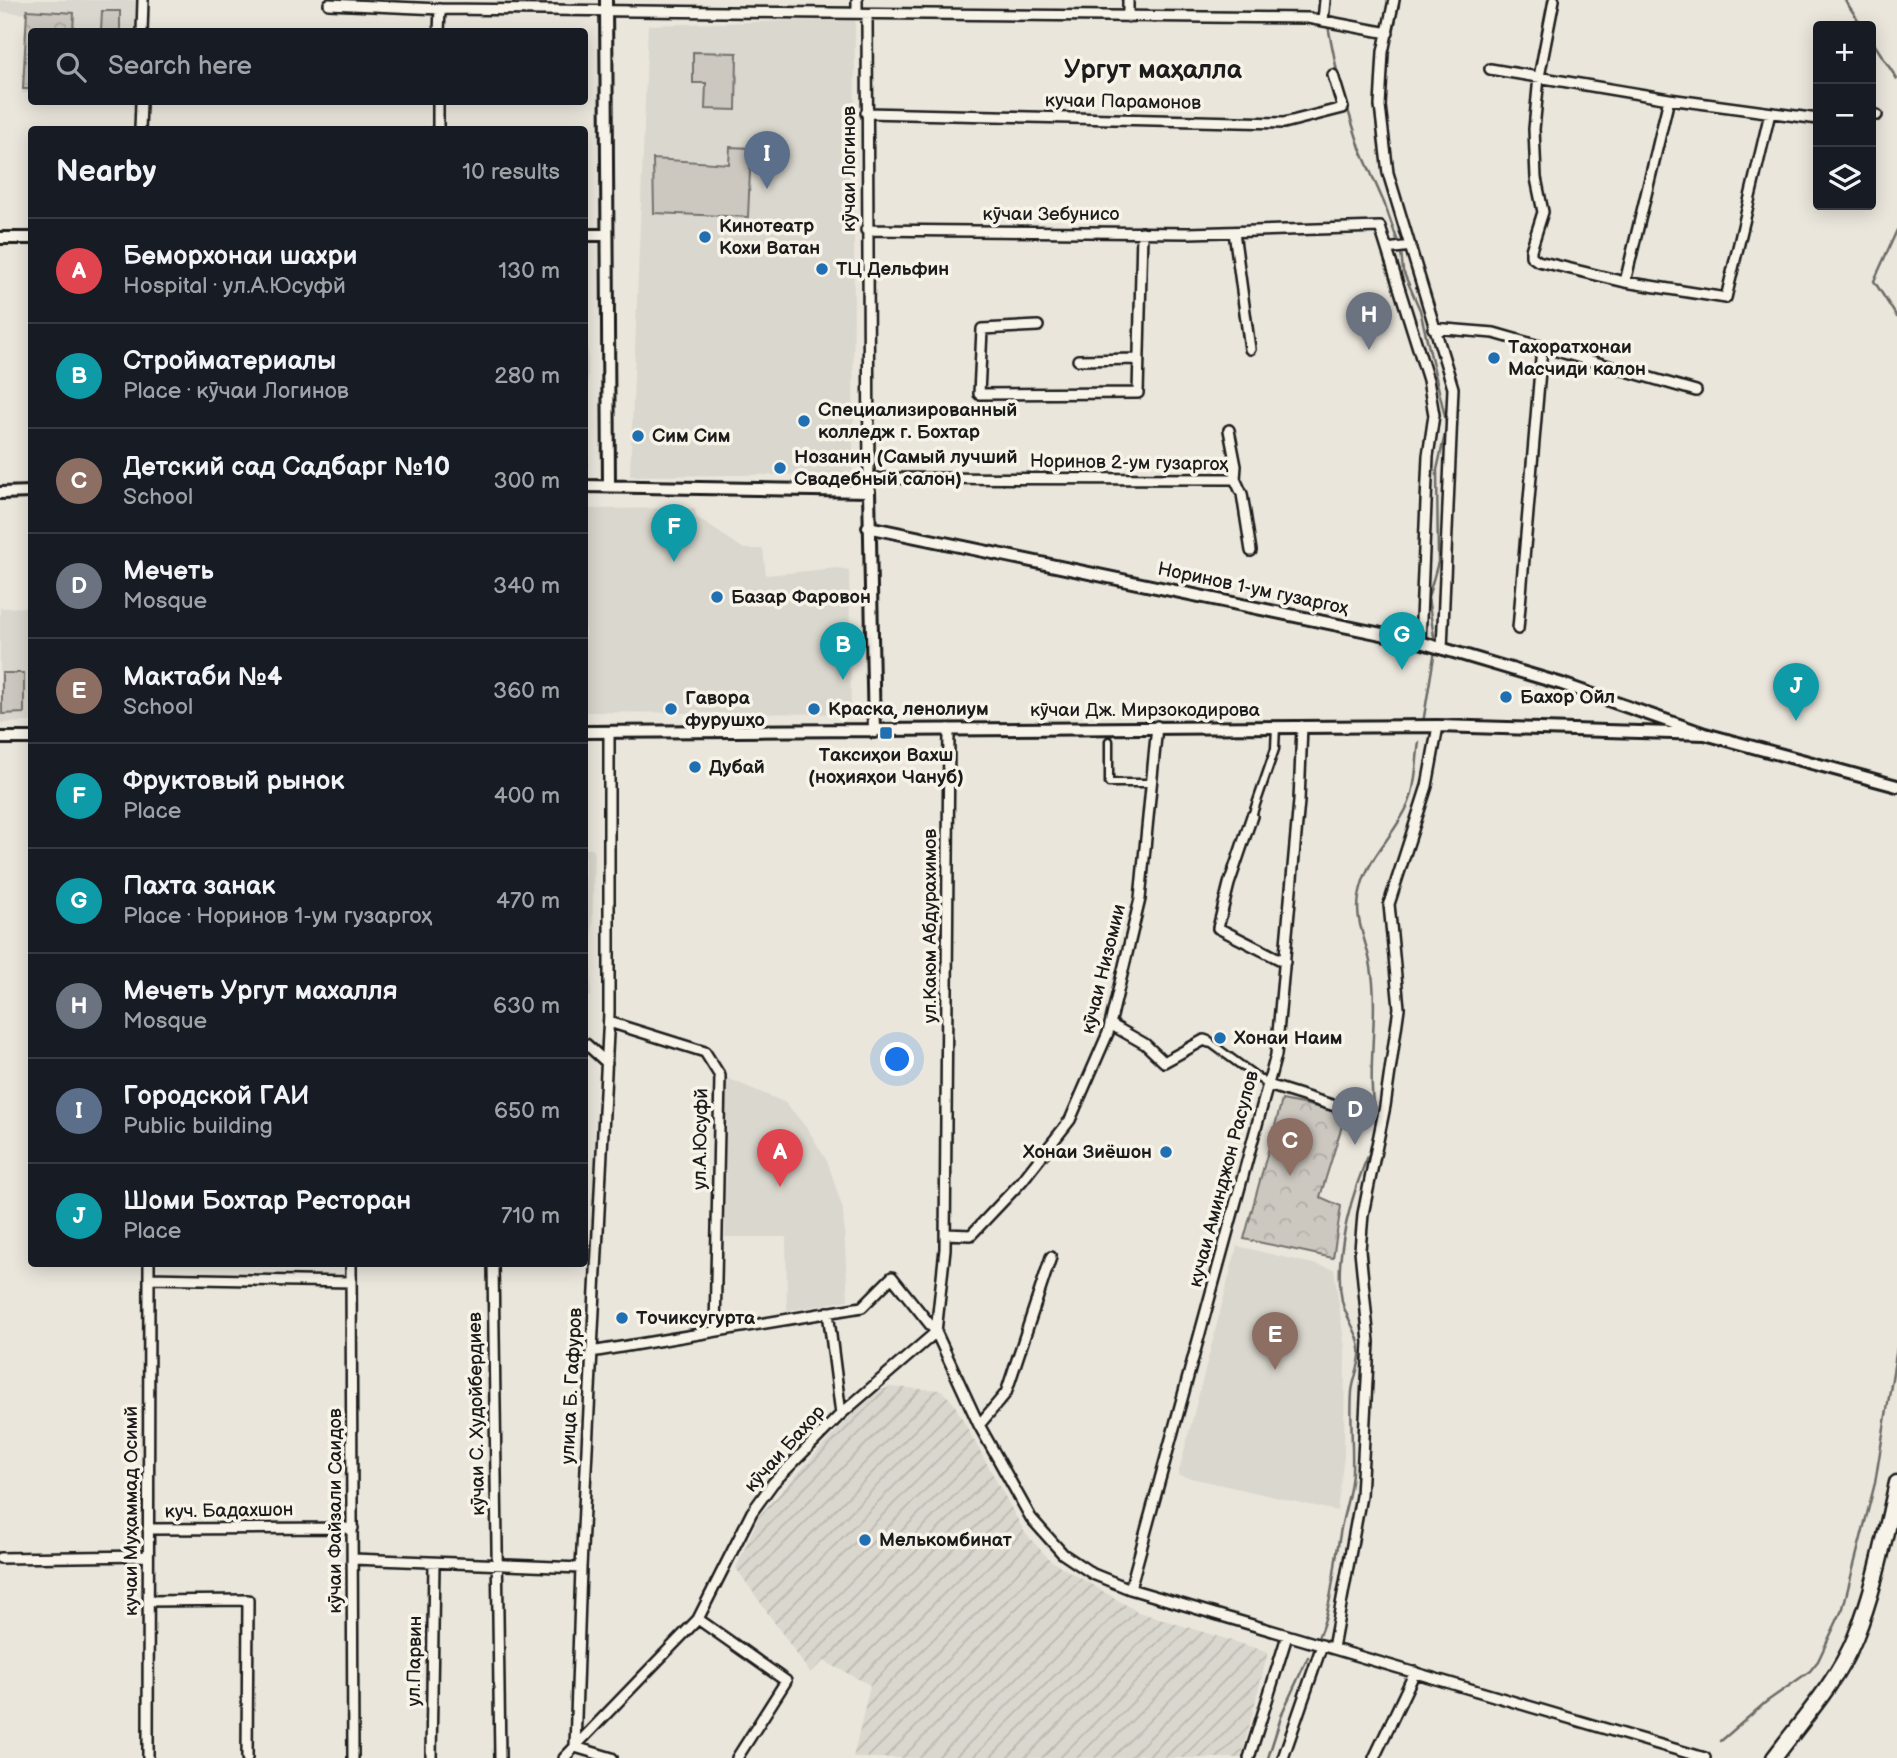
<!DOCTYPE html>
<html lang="en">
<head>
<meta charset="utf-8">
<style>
  :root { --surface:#171b24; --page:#242831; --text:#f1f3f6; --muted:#9ea1a6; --line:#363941; --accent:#1a73e8 }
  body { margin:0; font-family:"Balsamiq Sans",sans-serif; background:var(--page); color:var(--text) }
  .controls { position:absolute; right:21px; top:21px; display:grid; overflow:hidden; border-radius:7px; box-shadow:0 4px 18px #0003 }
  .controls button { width:63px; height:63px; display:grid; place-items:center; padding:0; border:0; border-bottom:2px solid var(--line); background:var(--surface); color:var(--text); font:35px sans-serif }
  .you { position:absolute; left:898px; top:1060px; width:24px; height:24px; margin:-18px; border:5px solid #fff; border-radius:50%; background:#1a73e8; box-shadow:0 0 0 10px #1a73e833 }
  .badge { display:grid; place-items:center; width:46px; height:46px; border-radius:50%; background:var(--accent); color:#fff; font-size:23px; font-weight:700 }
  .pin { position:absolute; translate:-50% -58px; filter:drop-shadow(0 2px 4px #0008) }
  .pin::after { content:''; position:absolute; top:37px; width:24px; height:21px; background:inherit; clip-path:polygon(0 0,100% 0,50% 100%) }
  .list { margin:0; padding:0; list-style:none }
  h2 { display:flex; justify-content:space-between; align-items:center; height:91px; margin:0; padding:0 28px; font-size:30px }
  h2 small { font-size:23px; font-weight:400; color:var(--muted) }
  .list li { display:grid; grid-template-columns:46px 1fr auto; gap:21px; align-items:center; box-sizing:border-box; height:105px; padding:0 28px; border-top:2px solid var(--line) }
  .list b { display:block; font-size:26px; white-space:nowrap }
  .list p { margin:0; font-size:23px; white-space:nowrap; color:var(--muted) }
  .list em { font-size:23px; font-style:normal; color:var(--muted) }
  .icon { flex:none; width:38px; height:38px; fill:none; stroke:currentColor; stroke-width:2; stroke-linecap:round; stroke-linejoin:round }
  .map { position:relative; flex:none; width:1897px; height:1758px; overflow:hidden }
  .search { position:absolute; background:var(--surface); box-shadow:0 4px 18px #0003; left:28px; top:28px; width:560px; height:77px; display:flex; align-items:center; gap:18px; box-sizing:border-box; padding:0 24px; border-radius:7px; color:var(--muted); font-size:26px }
  .panel { position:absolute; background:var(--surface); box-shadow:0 4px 18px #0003; left:28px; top:126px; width:560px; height:1141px; border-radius:7px }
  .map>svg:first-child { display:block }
  .built { fill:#dad7ce }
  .industrial { fill:url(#industrial-furrows) }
  .green { fill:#ccc8c0; stroke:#74726e; stroke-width:2 }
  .forest { fill:url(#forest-crowns); stroke:#74726e; stroke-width:2 }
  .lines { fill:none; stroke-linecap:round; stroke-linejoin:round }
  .stream { stroke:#6d6c68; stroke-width:2.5 }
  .pedestrian-casing { stroke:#1c1c1c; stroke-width:11 }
  .minor-casing { stroke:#1c1c1c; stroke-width:14 }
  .tertiary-casing { stroke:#1c1c1c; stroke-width:16 }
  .primary-casing { stroke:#1c1c1c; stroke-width:19 }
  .pedestrian { stroke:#f7f3e8; stroke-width:6 }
  .minor { stroke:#f7f3e8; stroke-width:9 }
  .tertiary { stroke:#f7f3e8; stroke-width:10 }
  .primary { stroke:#f7f3e8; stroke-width:14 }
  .poi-dot { fill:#1f6fb2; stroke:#f7f3e8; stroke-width:2.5 }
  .labels { text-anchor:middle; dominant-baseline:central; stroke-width:7; stroke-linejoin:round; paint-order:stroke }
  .street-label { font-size:19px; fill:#1c1c1c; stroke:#f7f3e8 }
  .poi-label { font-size:19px; font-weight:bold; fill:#1c1c1c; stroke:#f7f3e8; text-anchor:start }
  .district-label { font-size:26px; font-weight:bold; fill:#1c1c1c; stroke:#f7f3e8 }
</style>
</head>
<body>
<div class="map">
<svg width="1897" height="1758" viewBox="0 0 1897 1758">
  <defs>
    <pattern id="industrial-furrows" width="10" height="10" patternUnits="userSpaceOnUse" patternTransform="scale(1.75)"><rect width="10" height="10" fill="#dad7ce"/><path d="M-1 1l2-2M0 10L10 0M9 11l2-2" fill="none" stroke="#bab8b0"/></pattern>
    <pattern id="forest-crowns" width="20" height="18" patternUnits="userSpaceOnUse" patternTransform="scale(1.75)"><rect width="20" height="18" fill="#ccc8c0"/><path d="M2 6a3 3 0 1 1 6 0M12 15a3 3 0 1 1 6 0" fill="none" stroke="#afaba4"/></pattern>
  </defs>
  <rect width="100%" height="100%" fill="#eae6dc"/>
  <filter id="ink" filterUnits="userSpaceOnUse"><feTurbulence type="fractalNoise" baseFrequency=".0143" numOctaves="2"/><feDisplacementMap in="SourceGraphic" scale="14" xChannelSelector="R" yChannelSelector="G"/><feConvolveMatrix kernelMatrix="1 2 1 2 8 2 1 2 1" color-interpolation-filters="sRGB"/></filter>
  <g filter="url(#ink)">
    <!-- built -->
    <path class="built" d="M0,0H136L135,31L32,32L31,93H22L29,14L0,12Z
      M855,19L853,474L630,476L648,25Z
      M585,250L587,253L589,476H584Z
      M695,508L696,517L744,549H763L766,575L838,568L849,570L851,714L585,712V509Z
      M31,607V722L0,723V608Z
      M585,849H594L591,997H584Z
      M727,1078L786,1103L809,1131L828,1163L843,1210L848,1300L787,1311L786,1237H725Z
      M1237,1246L1334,1269L1345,1349L1344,1456L1337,1511L1178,1475Z"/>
    <!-- industrial -->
    <path class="industrial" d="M890,1387L941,1390L953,1402L1025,1533L1050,1560L1138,1612L1268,1652L1241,1758H1153L1139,1754L1136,1758H853L870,1685L824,1661L810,1673L736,1568L759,1516L851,1415L873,1393Z"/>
    <!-- green -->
    <path class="green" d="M693,52L737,53L736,110L705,109L706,83H693Z
      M730,147L751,148L748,217L654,213L653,159L729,164Z
      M2,673H24V713L2,714Z"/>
    <!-- forest -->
    <path class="forest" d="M27,10L74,13L73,31L32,32L31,89H23Z
      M102,11H120V31H101Z
      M1282,1100L1346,1113L1320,1197L1341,1206L1333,1258L1244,1239Z"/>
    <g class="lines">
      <!-- stream -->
      <path class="stream" d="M1845,0L1862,26
        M1328,14L1331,0
        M1328,26L1339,81
        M1871,39L1897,79
        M1342,91L1360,148L1385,205L1399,245
        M1897,230L1874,281L1897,317
        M1401,251L1403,271L1420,310L1447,425L1437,470L1438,562L1428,598L1435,643
        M1423,723L1435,650
        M1377,1127C1364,1074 1380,1020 1371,967C1366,935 1351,919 1362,884C1371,854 1395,834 1408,805C1416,787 1416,762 1419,742
        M1318,1638C1333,1604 1333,1571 1340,1534C1343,1513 1351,1495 1352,1472C1353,1446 1350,1419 1352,1392C1353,1380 1359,1368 1360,1356C1362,1335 1346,1320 1342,1301C1333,1255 1353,1188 1372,1147
        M1721,1741L1766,1702L1810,1671L1818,1661L1843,1608L1875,1483L1897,1348
        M1268,1758L1283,1711L1308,1657"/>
      <!-- pedestrian casing -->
      <g class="pedestrian-casing">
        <path id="pedestrian" d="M1109,741V783H1151
          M1252,816L1275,749L1276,726
          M1209,1042L1268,1085"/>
      </g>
      <!-- minor casing -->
      <g class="minor-casing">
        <path id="minor" d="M1394,0L1383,52L1380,106L1388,173L1453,388L1442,649
          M1554,0L1539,77L1534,129L1536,178L1543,212L1531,250V256L1538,261L1625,282L1726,298L1770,113
          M329,4L440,9
          M857,12V0
          M867,15L869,491
          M1128,17V0
          M1323,21L1325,0
          M142,32L143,0
          M439,32L440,9L1308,18L1388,33
          M1490,69L1669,99L1818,119
          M866,113L1284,123L1343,108L1333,75
          M1871,115H1877
          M140,130L141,102
          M438,130V102
          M866,230L1189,233L1380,227L1428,380L1434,415L1428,456L1420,642
          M1234,232L1250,349
          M1387,249L1411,246
          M1625,282L1669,99
          M1038,326L982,329L979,394L1138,393L1142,232
          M1433,328L1494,333L1696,391
          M1078,360L1139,359
          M1229,430L1236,466L1235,479
          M867,478L1235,479L1242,494L1251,551
          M1518,629L1542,347
          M1252,816L1229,884L1218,928L1285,962
          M609,1022L705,1052L720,1076L715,1331
          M1110,1024L1145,1044L1164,1062L1204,1040L1209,1042
          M586,1044L607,1063
          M1268,1085L1351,1111L1369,1108
          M945,1234L971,1235L1022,1181L1070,1120L1108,1033L1140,899L1157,726
          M351,1264L353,1758
          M493,1264L500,1758
          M149,1278L351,1282
          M828,1312L841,1414
          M591,1352L862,1307L892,1277L936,1332L979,1425L1031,1518L1063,1554L1093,1574L1130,1589L1705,1758
          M979,1425L1006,1393L1051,1257
          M148,1529L353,1528
          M0,1558L148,1556
          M353,1559L581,1568
          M1130,1589L1276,1055L1299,801L1302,726
          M148,1601L248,1600L247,1758
          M698,1619L786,1681L737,1758
          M1333,1648L1361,1496L1369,1342L1360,1250L1363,1214L1385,1106L1399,1008L1389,904L1427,786L1438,726
          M575,1747L581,1568L609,1013V732
          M575,1747L612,1758
          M148,1758L149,1264
          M431,1758L434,1564
          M564,1758L698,1619L752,1512L773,1483L841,1414L936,1332L945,1249L949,729
          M1249,1758L1287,1636
          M1283,1758L1322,1645
          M1374,1758L1415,1672"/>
      </g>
      <!-- tertiary casing -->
      <g class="tertiary-casing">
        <path id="tertiary" d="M606,0L609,485
          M584,235H606
          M0,238H32
          M584,486L869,491L874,732
          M0,493L32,492
          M868,527L1420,642L1562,684L1705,734L1897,786
          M584,732L1438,726L1705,734
          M0,738H32"/>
      </g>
      <!-- primary casing -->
      <g class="primary-casing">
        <path id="primary" d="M1774,1758C1802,1720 1837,1682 1855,1638C1875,1589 1885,1535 1897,1483"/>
      </g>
      <!-- pedestrian -->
      <use href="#pedestrian" class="pedestrian"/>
      <!-- minor -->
      <use href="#minor" class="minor"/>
      <!-- tertiary -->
      <use href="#tertiary" class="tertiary"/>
      <!-- primary -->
      <use href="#primary" class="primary"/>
    </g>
  </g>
  <!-- markers -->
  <g class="poi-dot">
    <circle cx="705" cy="237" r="7"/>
    <circle cx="822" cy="269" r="7"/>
    <circle cx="1494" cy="358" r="7"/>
    <circle cx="804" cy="421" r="7"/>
    <circle cx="638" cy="436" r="7"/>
    <circle cx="780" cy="468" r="7"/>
    <circle cx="717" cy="597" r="7"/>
    <circle cx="1506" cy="697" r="7"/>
    <circle cx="671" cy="709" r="7"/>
    <circle cx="814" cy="709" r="7"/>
    <rect x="879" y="726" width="14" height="14" rx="3.5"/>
    <circle cx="695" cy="767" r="7"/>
    <circle cx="1220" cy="1038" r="7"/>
    <circle cx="1166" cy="1152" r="7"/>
    <circle cx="622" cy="1318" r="7"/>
    <circle cx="865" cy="1540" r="7"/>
  </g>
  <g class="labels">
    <!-- street labels -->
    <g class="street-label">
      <text transform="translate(1123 102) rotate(1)">кучаи Парамонов</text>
      <text transform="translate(849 169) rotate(-90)">кӯчаи Логинов</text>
      <text x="1051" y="214">кӯчаи Зебунисо</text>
      <text transform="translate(1129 463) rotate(1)">Норинов 2-ум гузаргоҳ</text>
      <text transform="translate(1253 589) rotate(12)">Норинов 1-ум гузаргоҳ</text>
      <text x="1145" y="710">кӯчаи Дж. Мирзокодирова</text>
      <text transform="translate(930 926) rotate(-90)">ул.Каюм Абдурахимов</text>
      <text transform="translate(1104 969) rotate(-76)">кӯчаи Низомии</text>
      <text transform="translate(701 1139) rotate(-89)">ул.А.Юсуфй</text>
      <text transform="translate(1224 1179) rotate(-75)">кучаи Аминджон Расулов</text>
      <text transform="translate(572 1386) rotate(-87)">улица Б. Гафуров</text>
      <text transform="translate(477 1414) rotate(-91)">кӯчаи С. Худойбердиев</text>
      <text transform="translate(785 1449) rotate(-48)">кӯчаи Баҳор</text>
      <text transform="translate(131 1511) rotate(-90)">кучаи Муҳаммад Осимй</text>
      <text transform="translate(229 1511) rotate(-1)">куч. Бадахшон</text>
      <text transform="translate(335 1511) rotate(-90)">кӯчаи Файзали Саидов</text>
      <text transform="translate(415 1661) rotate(-89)">ул.Парвин</text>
    </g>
    <!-- poi labels -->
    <g class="poi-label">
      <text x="719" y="226">Кинотеатр<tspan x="719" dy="22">Кохи Ватан</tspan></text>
      <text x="836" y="269">ТЦ Дельфин</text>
      <text x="1508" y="347">Тахоратхонаи<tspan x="1508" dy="22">Масчиди калон</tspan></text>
      <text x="818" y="410">Специализированный<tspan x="818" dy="22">колледж г. Бохтар</tspan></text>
      <text x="652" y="436">Сим Сим</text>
      <text x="794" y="457">Нозанин (Самый лучший<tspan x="794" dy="22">Свадебный салон)</tspan></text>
      <text x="731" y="597">Базар Фаровон</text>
      <text x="1520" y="697">Бахор Ойл</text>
      <text x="685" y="698">Гавора<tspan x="685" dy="22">фурушҳо</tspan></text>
      <text x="828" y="709">Краска, ленолиум</text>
      <text x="886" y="755" text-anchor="middle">Таксиҳои Вахш<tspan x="886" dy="22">(ноҳияҳои Чануб)</tspan></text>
      <text x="709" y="767">Дубай</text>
      <text x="1234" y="1038">Хонаи Наим</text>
      <text x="1152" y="1152" text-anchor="end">Хонаи Зиёшон</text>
      <text x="636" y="1318">Точиксугурта</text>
      <text x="879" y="1540">Мелькомбинат</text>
    </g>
    <!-- district labels -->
    <g class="district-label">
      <text x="1153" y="70">Ургут маҳалла</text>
    </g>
  </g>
</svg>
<div class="controls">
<button>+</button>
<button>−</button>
<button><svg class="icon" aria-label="layers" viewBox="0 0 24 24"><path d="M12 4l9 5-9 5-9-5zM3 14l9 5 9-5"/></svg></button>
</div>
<div class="you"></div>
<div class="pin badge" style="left:780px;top:1187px;background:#e0444e">A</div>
<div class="pin badge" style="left:843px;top:680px;background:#0f9aa8">B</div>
<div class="pin badge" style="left:1290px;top:1176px;background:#8d6e63">C</div>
<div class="pin badge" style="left:1355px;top:1145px;background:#6b7280">D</div>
<div class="pin badge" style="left:1275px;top:1370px;background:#8d6e63">E</div>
<div class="pin badge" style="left:674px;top:562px;background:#0f9aa8">F</div>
<div class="pin badge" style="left:1402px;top:670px;background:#0f9aa8">G</div>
<div class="pin badge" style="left:1369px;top:350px;background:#6b7280">H</div>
<div class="pin badge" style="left:767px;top:189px;background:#5c6f8a">I</div>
<div class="pin badge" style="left:1796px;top:721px;background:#0f9aa8">J</div>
<div class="search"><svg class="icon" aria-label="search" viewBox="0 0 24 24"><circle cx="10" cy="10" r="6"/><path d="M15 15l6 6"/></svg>Search here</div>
<section class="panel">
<h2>Nearby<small>10 results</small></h2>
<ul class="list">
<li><span class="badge" style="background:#e0444e">A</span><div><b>Беморхонаи шахри</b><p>Hospital · ул.А.Юсуфй</p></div><em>130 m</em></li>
<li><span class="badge" style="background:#0f9aa8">B</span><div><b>Стройматериалы</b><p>Place · кӯчаи Логинов</p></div><em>280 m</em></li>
<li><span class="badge" style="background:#8d6e63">C</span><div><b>Детский сад Садбарг №10</b><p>School</p></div><em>300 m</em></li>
<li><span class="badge" style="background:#6b7280">D</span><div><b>Мечеть</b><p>Mosque</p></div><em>340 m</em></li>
<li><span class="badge" style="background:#8d6e63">E</span><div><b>Мактаби №4</b><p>School</p></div><em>360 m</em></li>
<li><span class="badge" style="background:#0f9aa8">F</span><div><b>Фруктовый рынок</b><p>Place</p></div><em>400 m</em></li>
<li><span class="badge" style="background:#0f9aa8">G</span><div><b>Пахта занак</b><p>Place · Норинов 1-ум гузаргоҳ</p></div><em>470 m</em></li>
<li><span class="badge" style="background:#6b7280">H</span><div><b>Мечеть Ургут махалля</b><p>Mosque</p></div><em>630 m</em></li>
<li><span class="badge" style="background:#5c6f8a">I</span><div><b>Городской ГАИ</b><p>Public building</p></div><em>650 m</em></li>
<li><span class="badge" style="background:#0f9aa8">J</span><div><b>Шоми Бохтар Ресторан</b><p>Place</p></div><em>710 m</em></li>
</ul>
</section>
</div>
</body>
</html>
